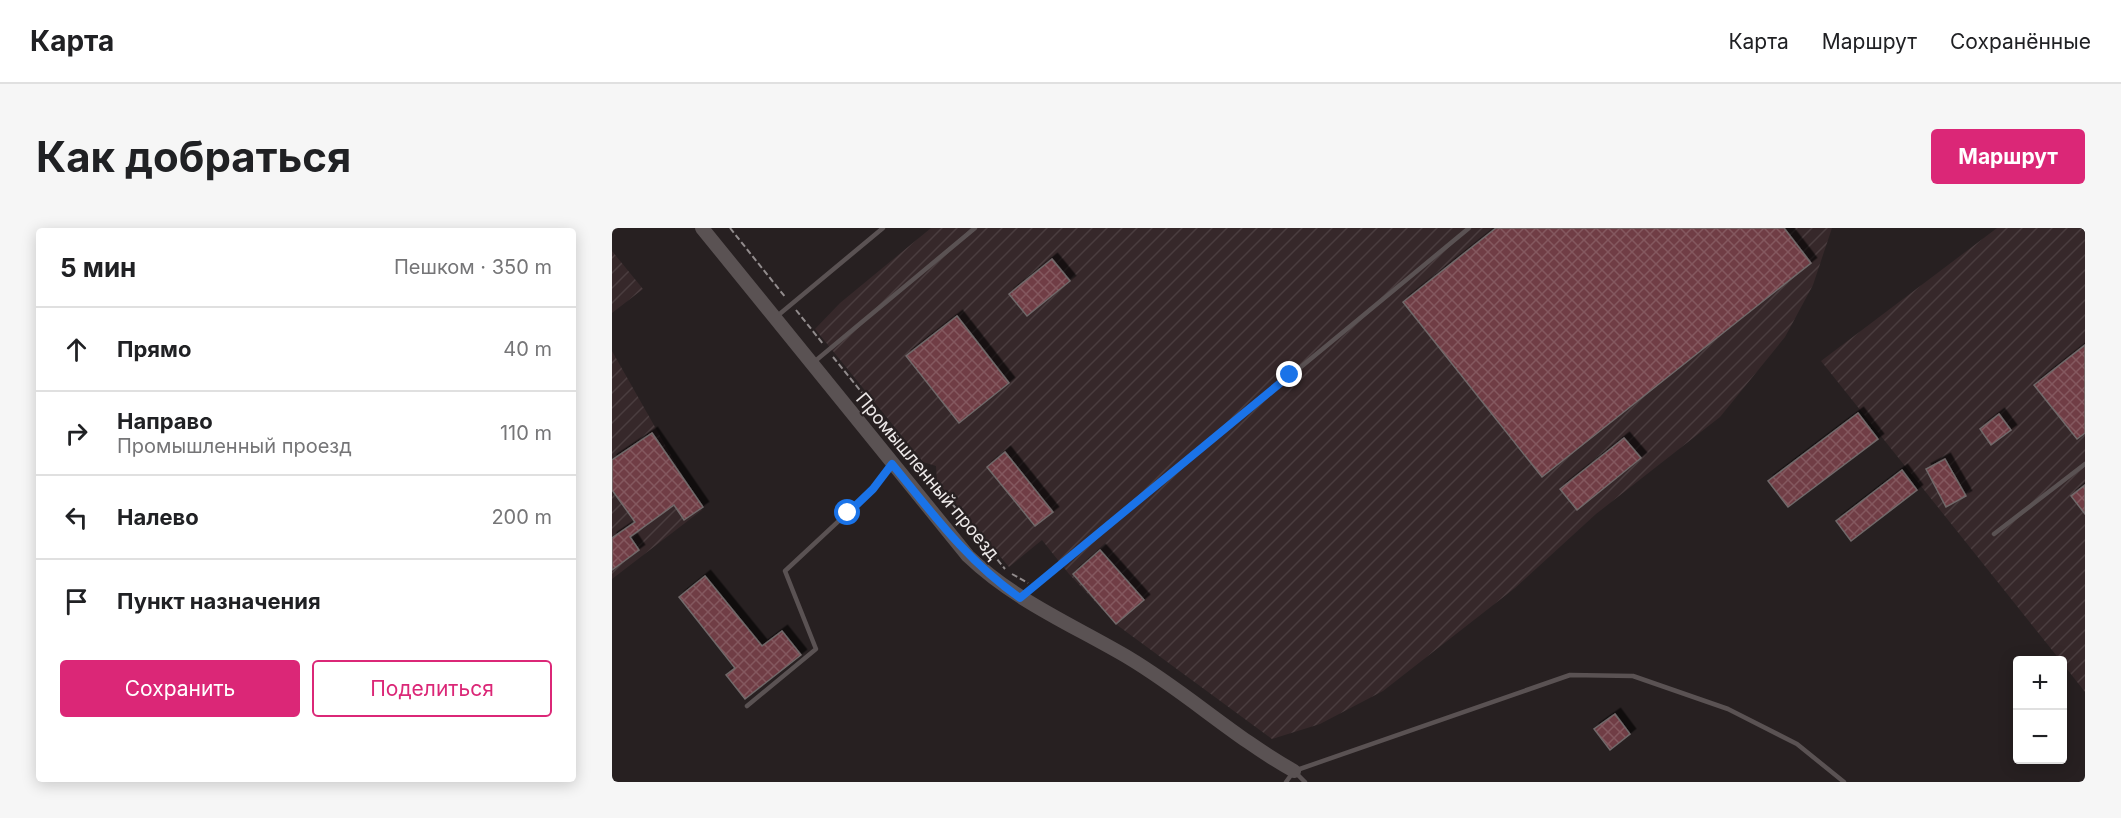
<!DOCTYPE html>
<html lang="ru">
<head>
<meta charset="utf-8">
<style>
  :root { --surface:#fff; --page:#f6f6f6; --text:#202124; --muted:#757577; --line:#e0e0e0; --accent:#db2777 }
  body { margin:0; font-family:Inter,sans-serif; background:var(--page); color:var(--text) }
  .controls { position:absolute; right:18px; bottom:18px; display:grid; overflow:hidden; border-radius:6px; box-shadow:0 3px 15px #0003 }
  .controls button { width:54px; height:54px; display:grid; place-items:center; padding:0; border:0; border-bottom:2px solid var(--line); background:var(--surface); color:var(--text); font:30px sans-serif }
  .stop { position:absolute; width:18px; height:18px; margin:-14px; border:4px solid #1a73e8; border-radius:50%; background:#fff }
  .stop.end { background:#1a73e8; border-color:#fff; box-shadow:0 2px 6px #0008 }
  .list { margin:0; padding:0; list-style:none }
  h2 { display:flex; justify-content:space-between; align-items:center; height:78px; margin:0; padding:0 24px; font-size:26px }
  h2 small { font-size:20px; font-weight:400; color:var(--muted) }
  .list li { display:grid; grid-template-columns:39px 1fr auto; gap:18px; align-items:center; box-sizing:border-box; height:84px; padding:0 24px; border-top:2px solid var(--line) }
  .list b { display:block; font-size:22px; white-space:nowrap }
  .list p { margin:0; font-size:20px; white-space:nowrap; color:var(--muted) }
  .list em { font-size:20px; font-style:normal; color:var(--muted) }
  .actions { display:flex; gap:12px; padding:18px 24px }
  .actions a { flex:1; padding:14px 0; border:2px solid var(--accent); border-radius:6px; text-align:center; font-size:21px; color:var(--accent) }
  .actions .main { background:var(--accent); color:#fff }
  .icon { flex:none; width:33px; height:33px; fill:none; stroke:currentColor; stroke-width:2; stroke-linecap:round; stroke-linejoin:round }
  .map { position:relative; flex:none; width:1473px; height:554px; overflow:hidden; border-radius:6px }
  header { display:flex; align-items:center; gap:36px; box-sizing:border-box; height:84px; padding:0 30px; background:var(--surface); border-bottom:2px solid var(--line) }
  header strong { font-size:28px }
  nav { display:flex; gap:33px; margin-inline-start:auto; font-size:21px }
  .intro { display:flex; align-items:center; justify-content:space-between; box-sizing:border-box; height:144px; padding:0 36px }
  h1 { margin:0; font-size:42px }
  .button { padding:15px 27px; border-radius:6px; background:var(--accent); color:#fff; font-size:21px; font-weight:700 }
  main { display:flex; gap:36px; padding:0 36px }
  aside { flex:1; background:var(--surface); border-radius:6px; box-shadow:0 3px 15px #0003 }
  .map>svg:first-child { display:block }
  .industrial { fill:url(#industrial-furrows) }
  .building { fill:url(#building-cross-hatch); stroke:#71696a; stroke-width:1.5; filter:url(#shadow) }
  .lines { fill:none; stroke-linecap:round; stroke-linejoin:round }
  .path { stroke:#928c8d; stroke-width:2; stroke-dasharray:6 3; stroke-linecap:butt }
  .lane { stroke:#5a5253; stroke-width:4.5 }
  .secondary { stroke:#5a5253; stroke-width:14 }
  .route { stroke:#1a73e8; stroke-width:8 }
  .labels { text-anchor:middle; dominant-baseline:central; stroke-width:4.5; stroke-linejoin:round; paint-order:stroke }
  .street-label { font-size:18px; fill:#ede9e9; stroke:#272021 }
</style>
</head>
<body>
<header>
<strong>Карта</strong>
<nav><a>Карта</a><a>Маршрут</a><a>Сохранённые</a></nav>
</header>
<div class="intro"><h1>Как добраться</h1><a class="button">Маршрут</a></div>
<main>
<aside>
<h2>5 мин<small>Пешком · 350 m</small></h2>
<ul class="list">
<li><svg class="icon" aria-label="ahead" viewBox="0 0 24 24"><path d="M12 20V5M6 11l6-6 6 6"/></svg><div><b>Прямо</b></div><em>40 m</em></li>
<li><svg class="icon" aria-label="right" viewBox="0 0 24 24"><path d="M7 20v-9h11M14 6l5 5-5 5"/></svg><div><b>Направо</b><p>Промышленный проезд</p></div><em>110 m</em></li>
<li><svg class="icon" aria-label="left" viewBox="0 0 24 24"><path d="M17 20v-9H6M10 6l-5 5 5 5"/></svg><div><b>Налево</b></div><em>200 m</em></li>
<li><svg class="icon" aria-label="arrive" viewBox="0 0 24 24"><path d="M6 21V4h12l-3 4 3 4H6"/></svg><div><b>Пункт назначения</b></div></li>
</ul>
<div class="actions"><a class="main">Сохранить</a><a>Поделиться</a></div>
</aside>
<div class="map">
<svg width="1473" height="554" viewBox="0 0 1473 554">
  <defs>
    <pattern id="industrial-furrows" width="10" height="10" patternUnits="userSpaceOnUse" patternTransform="scale(1.5)"><rect width="10" height="10" fill="#36282a"/><path d="M-1 1l2-2M0 10L10 0M9 11l2-2" fill="none" stroke="#4a3d3f"/></pattern>
    <pattern id="building-cross-hatch" width="8" height="8" patternUnits="userSpaceOnUse" patternTransform="scale(1.5)"><rect width="8" height="8" fill="#6f3d44"/><path d="M0 0l8 8M0 8l8-8" fill="none" stroke="#84595f"/></pattern>
    <filter id="shadow"><feDropShadow dx="5.5" dy="-5.5" stdDeviation="0" flood-color="#0009"/></filter>
  </defs>
  <rect width="100%" height="100%" fill="#272021"/>
  <!-- industrial -->
  <path class="industrial" d="M319,0H1220L1201,57L1173,109L1108,189L984,286L903,360L771,463L708,496L660,511L505,397L457,346L430,312L397,339L325,253L324,238L311,234L203,101L228,75Z
    M1385,0H1473V464L1451,436L1450,433L1448,432L1209,133Z
    M0,23L31,61L0,85Z
    M0,123L90,282L0,351Z"/>
  <!-- building -->
  <path class="building" d="M884,0H1172L1199,35L930,249L791,74Z
    M440,31L458,53L415,88L397,66Z
    M345,88L397,155L347,195L294,128Z
    M1473,117V205L1465,211L1422,157Z
    M1246,185L1266,211L1176,279L1156,253Z
    M1387,186L1399,202L1379,217L1368,201Z
    M40,205L91,279L72,292L62,277L18,309L27,322L0,342V310L23,294L0,262V232Z
    M1012,210L1029,230L965,282L948,261Z
    M393,224L441,284L423,298L375,239Z
    M1333,231L1354,268L1334,279L1314,241Z
    M1290,242L1305,262L1239,313L1224,293Z
    M1473,257V286L1459,268Z
    M488,322L532,372L504,396L461,346Z
    M93,348L150,418L170,403L189,427L133,471L114,447L123,440L67,369Z
    M1003,486L1018,506L998,522L982,501Z"/>
  <g class="lines">
    <!-- path -->
    <path class="path" d="M118,0L174,70
      M184,82L212,117
      M221,129L393,341
      M400,346L416,355"/>
    <!-- lane -->
    <path class="lane" d="M164,89L271,0
      M202,134L363,0
      M1382,306L1473,236
      M413,367L857,0
      M135,478L204,421L173,343L261,261L280,236
      M684,545L693,554
      M674,554L682,543L958,447L1021,448L1116,481L1185,516L1232,554"/>
    <!-- secondary -->
    <path class="secondary" d="M90,0L356,328C403,373 461,397 517,430C574,464 623,510 682,543"/>
  </g>
  <g class="lines">
    <!-- route -->
    <path class="route" d="M236,285L261,261L280,236C320,285 356,334 408,370L678,147"/>
  </g>
  <g class="labels">
    <!-- street labels -->
    <g class="street-label">
      <text transform="translate(316 248) rotate(50)">Промышленный проезд</text>
    </g>
  </g>
</svg>
<div class="controls">
<button>+</button>
<button>−</button>
</div>
<div class="stop" style="left:236px;top:285px"></div>
<div class="stop end" style="left:678px;top:147px"></div>
</div>
</main>
</body>
</html>
